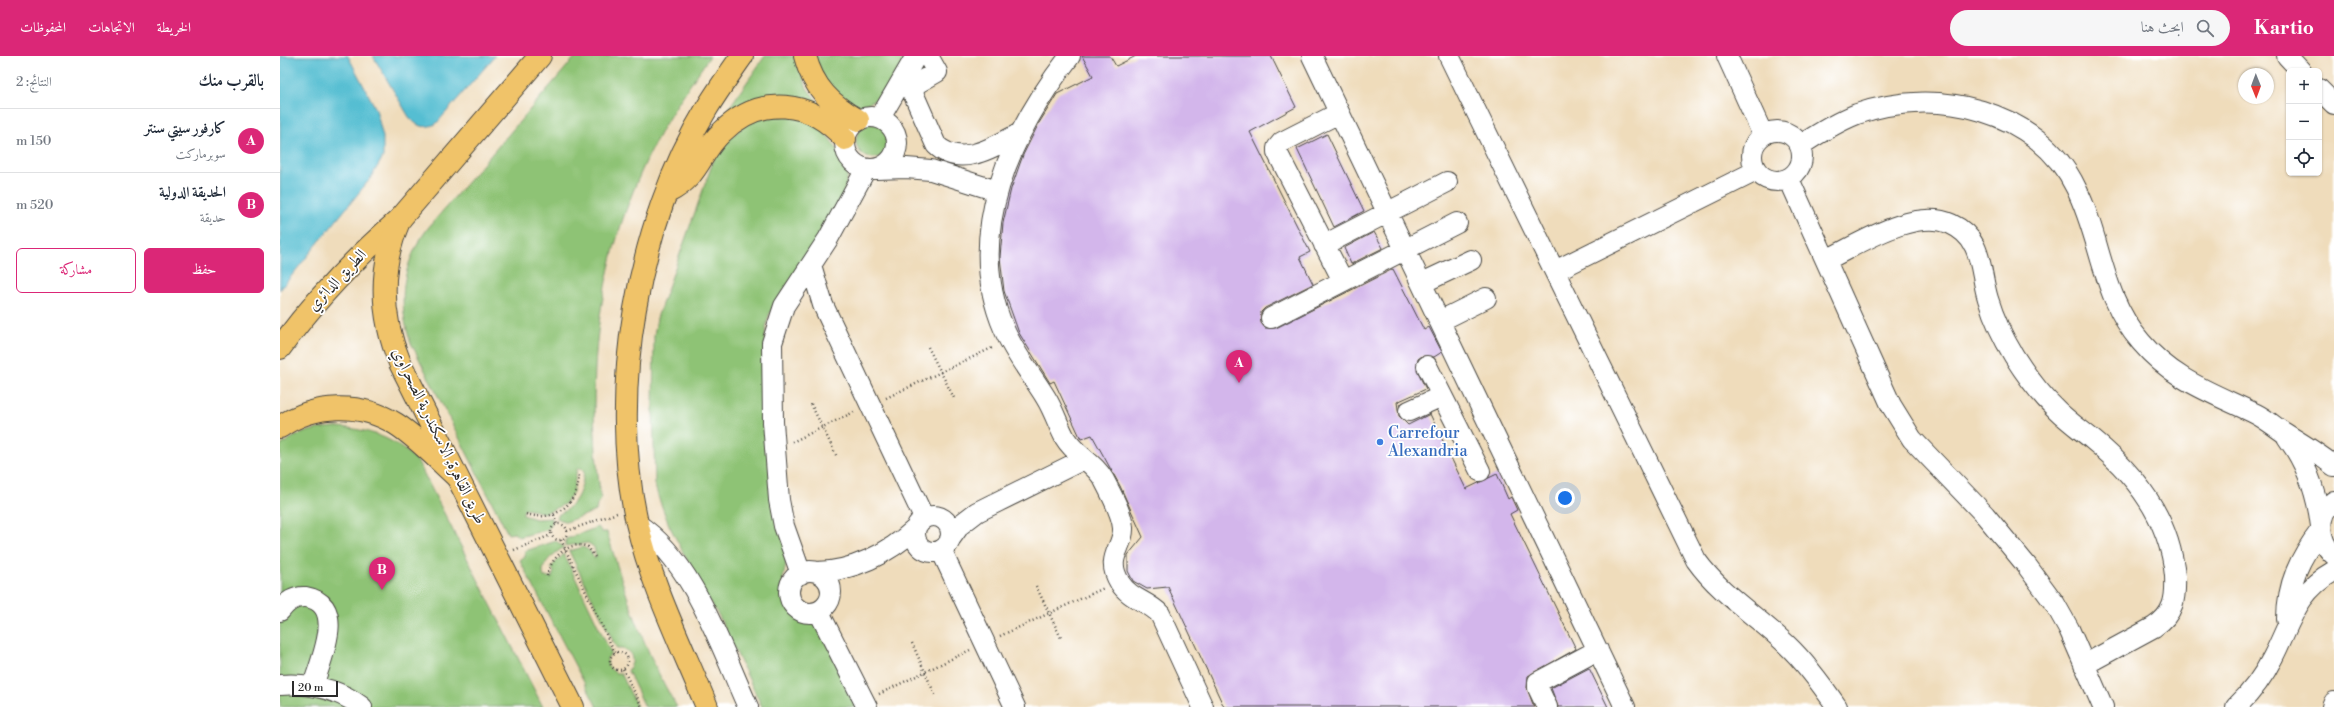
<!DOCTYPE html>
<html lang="ar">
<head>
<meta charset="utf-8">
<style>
  :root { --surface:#fff; --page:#f6f6f7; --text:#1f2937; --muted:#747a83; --line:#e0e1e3; --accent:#db2777 }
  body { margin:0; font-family:"Libre Bodoni",Amiri,serif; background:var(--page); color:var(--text); direction:rtl }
  .controls { position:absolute; right:12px; top:12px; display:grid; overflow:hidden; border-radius:6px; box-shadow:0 1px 3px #0004 }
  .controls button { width:36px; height:36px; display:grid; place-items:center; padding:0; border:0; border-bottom:1px solid var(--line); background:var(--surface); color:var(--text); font:20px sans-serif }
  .compass { position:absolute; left:1958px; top:12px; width:36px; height:36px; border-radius:50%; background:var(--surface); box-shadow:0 1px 3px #0004; rotate:179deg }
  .scale { position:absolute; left:12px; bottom:10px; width:46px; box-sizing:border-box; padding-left:4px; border:2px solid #2b2b2b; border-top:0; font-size:11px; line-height:14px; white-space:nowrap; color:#2b2b2b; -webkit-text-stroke:3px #fff; paint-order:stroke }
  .you { position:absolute; left:1285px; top:442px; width:14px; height:14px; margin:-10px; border:3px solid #fff; border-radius:50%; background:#1a73e8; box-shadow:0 0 0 6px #1a73e833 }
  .badge { display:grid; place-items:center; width:26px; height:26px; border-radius:50%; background:var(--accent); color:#fff; font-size:13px; font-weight:700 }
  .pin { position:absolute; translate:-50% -33px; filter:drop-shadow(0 1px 2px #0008) }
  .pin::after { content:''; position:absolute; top:21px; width:14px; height:12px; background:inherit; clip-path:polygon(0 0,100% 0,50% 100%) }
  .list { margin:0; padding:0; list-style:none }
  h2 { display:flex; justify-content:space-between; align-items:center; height:52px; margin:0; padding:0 16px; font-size:17px }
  h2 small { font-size:13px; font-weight:400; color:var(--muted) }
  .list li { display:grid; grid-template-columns:26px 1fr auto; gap:12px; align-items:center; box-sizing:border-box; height:64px; padding:0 16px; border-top:1px solid var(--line) }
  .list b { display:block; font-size:15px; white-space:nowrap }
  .list p { margin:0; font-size:13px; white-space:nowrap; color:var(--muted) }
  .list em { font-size:13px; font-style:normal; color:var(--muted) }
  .actions { display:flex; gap:8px; padding:12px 16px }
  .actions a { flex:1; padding:9px 0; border:1px solid var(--accent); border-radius:6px; text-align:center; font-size:14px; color:var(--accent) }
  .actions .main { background:var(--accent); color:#fff }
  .icon { flex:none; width:22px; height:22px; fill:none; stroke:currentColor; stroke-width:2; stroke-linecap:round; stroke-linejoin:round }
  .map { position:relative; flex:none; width:2054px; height:651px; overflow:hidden; direction:ltr }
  header { display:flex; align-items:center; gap:24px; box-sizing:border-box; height:56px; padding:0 20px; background:var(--accent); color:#fff }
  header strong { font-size:19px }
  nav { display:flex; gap:22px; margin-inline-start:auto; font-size:14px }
  .search { width:280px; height:36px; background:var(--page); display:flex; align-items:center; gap:10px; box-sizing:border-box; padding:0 14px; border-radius:22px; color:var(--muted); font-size:15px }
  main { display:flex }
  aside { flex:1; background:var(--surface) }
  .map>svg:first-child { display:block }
  .green { fill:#8ec375; stroke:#5c7750 }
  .water { fill:#55bed2; stroke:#40747e }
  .building { fill:#d3b6eb }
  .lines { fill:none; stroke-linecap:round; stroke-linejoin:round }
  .minor-casing { stroke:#484641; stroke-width:22 }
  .major-casing { stroke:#484641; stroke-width:24 }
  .highway-casing { stroke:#484641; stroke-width:24 }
  .path { stroke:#484641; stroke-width:2.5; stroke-dasharray:1 3; stroke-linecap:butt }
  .minor { stroke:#fff; stroke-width:20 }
  .major { stroke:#f0c369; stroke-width:22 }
  .highway { stroke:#f0c369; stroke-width:22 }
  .shop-dot { fill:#3f7fe0; stroke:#fff; stroke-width:1.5 }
  .labels { text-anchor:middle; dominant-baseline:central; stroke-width:3.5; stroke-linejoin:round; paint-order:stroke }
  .street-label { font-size:16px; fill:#2b2b2b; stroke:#fff }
  .shop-label { font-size:16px; fill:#366cbe; stroke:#fff; text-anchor:start }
</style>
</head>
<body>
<header>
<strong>Kartio</strong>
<div class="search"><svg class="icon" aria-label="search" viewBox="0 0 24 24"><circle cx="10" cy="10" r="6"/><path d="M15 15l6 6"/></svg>ابحث هنا</div>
<nav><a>الخريطة</a><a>الاتجاهات</a><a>المحفوظات</a></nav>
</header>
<main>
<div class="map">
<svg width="2054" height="651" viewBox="0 0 2054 651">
  <rect width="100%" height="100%" fill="#fff"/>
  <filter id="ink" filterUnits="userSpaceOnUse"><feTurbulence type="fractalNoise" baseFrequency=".025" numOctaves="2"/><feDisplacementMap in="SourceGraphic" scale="8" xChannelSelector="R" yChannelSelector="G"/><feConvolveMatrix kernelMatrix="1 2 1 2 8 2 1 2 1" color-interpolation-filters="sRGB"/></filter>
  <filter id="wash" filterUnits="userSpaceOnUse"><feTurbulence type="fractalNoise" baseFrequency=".012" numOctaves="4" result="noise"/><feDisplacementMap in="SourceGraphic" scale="16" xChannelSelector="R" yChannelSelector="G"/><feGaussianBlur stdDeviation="0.9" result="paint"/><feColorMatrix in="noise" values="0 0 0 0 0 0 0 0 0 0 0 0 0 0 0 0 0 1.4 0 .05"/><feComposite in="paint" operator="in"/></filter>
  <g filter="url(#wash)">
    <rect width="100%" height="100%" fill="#efdcbb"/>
    <!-- green -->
    <path class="green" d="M296,0H430C412,26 393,53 378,81C317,198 304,316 321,444L317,449L316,455L286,466L277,462C278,457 282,457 286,454C299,444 302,432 304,416L301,412L297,413L293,436L285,448L265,457L246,453L243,455V459L256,463L271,462V470L266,474L239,481L234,477L228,478L130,285C117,244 122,207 148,172Z
      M485,0H516L527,32L548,59L442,62Z
      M531,0H629C615,21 604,49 575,50C570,50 563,49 558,45C551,39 537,10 531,0Z
      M529,58C543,74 558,91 566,110C579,140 504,228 489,259C486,267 486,275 485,283L507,504C503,522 495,549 518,559C524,561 530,562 536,565L579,651H482L439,560L425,539L389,469L379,443L375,430L373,353L374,279L377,262L434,103L439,91L474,61Z
      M576 85a17 17 0 1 1 34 0a17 17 0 1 1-34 0Z
      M57,371C88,373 116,382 138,406L263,651H0V390C18,376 35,372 57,371Z
      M318,471L322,476H327C345,537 364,596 397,651H365L348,615L352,607C353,597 347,592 337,593L289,495L303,491L310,495L315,503L316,500L314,491L308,487L285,490L286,483Z
      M276,485L284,491C274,498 259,508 264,521H272L274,516L271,511L284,498L331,597L327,603L328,611L336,617H341L357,651H317L240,505L245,501V495Z"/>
    <!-- water -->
    <path class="water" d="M0,0H68L96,53L103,81V101L90,123L0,234Z
      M93,0H215L156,68C143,73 138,71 129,61Z"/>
    <g id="blocks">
      <!-- building -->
      <path class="building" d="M802,0H830L836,10L856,0H991L1016,51L970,76L1030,196L1020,201L1033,228L985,252L981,256V267L985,272H996L1113,213L1144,274L1149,271L1162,296L1154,301L1142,300L1138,303L1137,315L1146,333L1117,346L1119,360L1128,369L1150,358L1186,433L1217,418L1228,443L1231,441L1237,454L1230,458L1296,593L1248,620L1247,632L1254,651H944L888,531L867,533L853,525L848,515V499L863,481L840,430L812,379L801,383L774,325L770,327L739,277L724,235L720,201L723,167L731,133L743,99L759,67L777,38L813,20Z
        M1047,78L1084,155L1054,171L1017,93Z
        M1094,176L1103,192L1071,208L1064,192Z
        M1309,612L1328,651H1278L1271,632Z"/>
    </g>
  </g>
  <g filter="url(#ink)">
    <use href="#blocks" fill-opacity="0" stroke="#484641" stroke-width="1"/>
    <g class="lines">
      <!-- minor casing -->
      <g class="minor-casing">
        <path id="minor" d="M648,0L657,16L636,28L633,37L656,89C681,113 715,90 740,77
          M790,0C731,76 683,178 724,273C735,299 752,319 766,342C774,355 778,369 785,382C795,399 815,407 824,424C831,438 842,457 843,472C844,492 824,501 840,527C850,543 868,545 880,558L923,651
          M1032,0L1345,651
          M1169,0L1416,504C1441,539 1477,560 1507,589C1527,608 1542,629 1557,651
          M1447,0L1483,79
          M2007,0L2021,15
          M2039,33L2054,48
          M1059,57L1002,86L997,92V96L1063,225
          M565 87a26 26 0 1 1 52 0a26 26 0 1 1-52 0Z
          M600,62L636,0
          M1472 100a25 25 0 1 1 50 0a25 25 0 1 1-50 0Z
          M1521,89C1539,77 1557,66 1577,58C1655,30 1758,53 1796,132C1822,184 1821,240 1861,286C1894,325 1933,337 1976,358C1986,363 1994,370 2003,376C2021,387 2038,397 2054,410
          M596,113L626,112L651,114L717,135
          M1509,123L1611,349L1632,383L1705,459L1747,510L1775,548L1789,573L1823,651
          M1044,189L1167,126
          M1546,204C1579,188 1635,151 1671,168C1704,183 1699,214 1708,243C1714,263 1723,282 1734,300C1746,319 1760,338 1777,354C1788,365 1801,374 1813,384C1855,418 1890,463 1895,520C1896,542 1894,558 1874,571L1804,609
          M531,209L543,249L644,462
          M1275,215L1476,115
          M1142,227L1191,204
          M991,262L1177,167
          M1160,265L1206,242
          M1147,310L1200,415
          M1129,355L1162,340
          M2007,381C2027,408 2037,437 2041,470
          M2054,445C2036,458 2038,485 2054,499
          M635 478a18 18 0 1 1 36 0a18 18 0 1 1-36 0Z
          M357,468C413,504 441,592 468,651
          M670,483L680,469L697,456L804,403
          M661,494L735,651
          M509 536a21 21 0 1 1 42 0a21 21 0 1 1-42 0Z
          M536,516C572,516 609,497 635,473
          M521,518L504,470L499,444L493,366L492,287L504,250L548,183L586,113
          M0,555C6,546 15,540 26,541C68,548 40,605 33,630
          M539,556L587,651
          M2007,563C2007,528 2020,501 2041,474
          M0,629C29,627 58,633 82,651
          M1267,651L1258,632V626L1318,594
          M1956,651C1971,637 1984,619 1993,601C2011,566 2016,536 2054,515
          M2052,651L2054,646"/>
      </g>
      <!-- major casing -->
      <g class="major-casing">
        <path id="major" d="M0,292C35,244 75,202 120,163
          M0,371C34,347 81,346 116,368C138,382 157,403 176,420"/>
      </g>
      <!-- highway casing -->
      <g class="highway-casing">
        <path id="highway" d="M260,0L120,163C99,211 100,259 120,307L293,651
          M525,0C533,31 551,49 578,64
          M388,136C420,120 419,97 442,76C481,38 530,44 565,83
          M427,651C402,590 372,531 357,467C328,337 357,166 427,52C438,34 450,17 462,0"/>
      </g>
      <!-- path -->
      <path class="path" d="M648,291L675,344
        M606,342L714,291
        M531,348L557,401
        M512,386L574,356
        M246,458C275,467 299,448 299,417
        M274,459L277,469
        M271 476a8 8 0 1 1 16 0a8 8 0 1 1-16 0Z
        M287,475L337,457
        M281,484L335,597
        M234,494L271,479
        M267,520C270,503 289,483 308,491L315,501
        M756,530L782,584
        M720,580L824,532
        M632,587L656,641
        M330 605a9 9 0 1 1 18 0a9 9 0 1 1-18 0Z
        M343,613L362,651
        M599,638L690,594"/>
      <!-- minor -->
      <use href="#minor" class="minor"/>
      <!-- major -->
      <use href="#major" class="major"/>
      <!-- highway -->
      <use href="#highway" class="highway"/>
    </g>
  </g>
  <!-- markers -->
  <circle class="shop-dot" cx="1100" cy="386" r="4"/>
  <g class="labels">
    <!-- street labels -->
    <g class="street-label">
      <text transform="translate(57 224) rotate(-47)">الطريق الدائري</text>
      <text transform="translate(159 380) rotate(64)">طريق القاهرة, الاسكندرية الصحراوي</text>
    </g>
    <!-- shop labels -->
    <g class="shop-label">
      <text x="1108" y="377">Carrefour<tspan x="1108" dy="18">Alexandria</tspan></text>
    </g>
  </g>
</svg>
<div class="controls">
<button>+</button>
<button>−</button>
<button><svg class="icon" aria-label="locate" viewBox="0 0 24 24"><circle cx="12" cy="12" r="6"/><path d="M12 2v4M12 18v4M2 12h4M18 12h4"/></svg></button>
</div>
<svg class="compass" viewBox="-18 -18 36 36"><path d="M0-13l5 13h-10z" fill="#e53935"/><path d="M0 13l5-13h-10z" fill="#747a83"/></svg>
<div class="scale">20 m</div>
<div class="you"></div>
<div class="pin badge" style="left:959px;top:327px">A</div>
<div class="pin badge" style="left:102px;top:534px">B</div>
</div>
<aside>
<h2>بالقرب منك<small>النتائج: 2</small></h2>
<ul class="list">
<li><span class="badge">A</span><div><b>كارفور سيتي سنتر</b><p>سوبرماركت</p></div><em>150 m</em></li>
<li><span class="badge">B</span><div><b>الحديقة الدولية</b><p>حديقة</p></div><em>520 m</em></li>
</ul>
<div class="actions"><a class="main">حفظ</a><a>مشاركة</a></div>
</aside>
</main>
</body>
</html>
